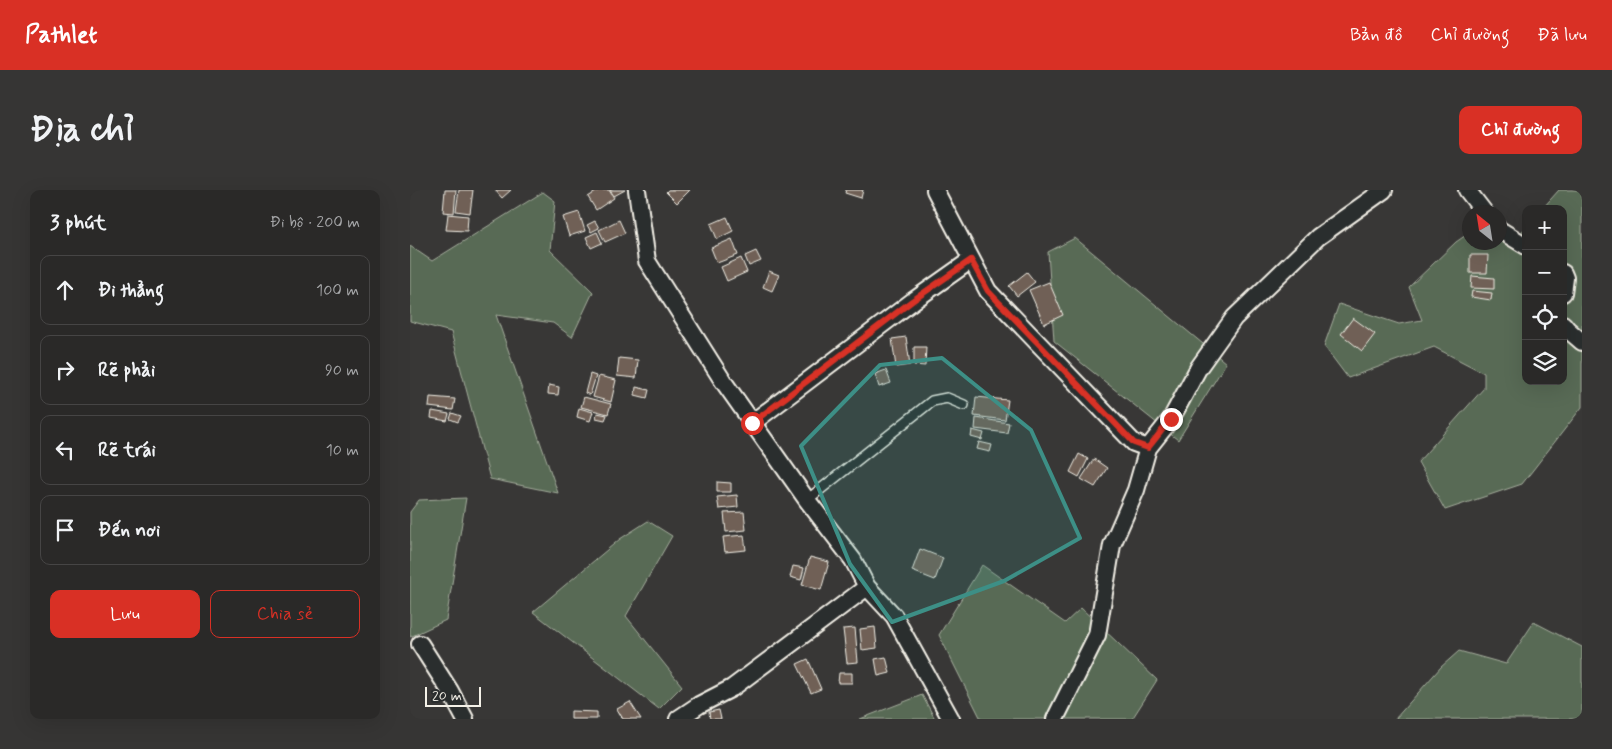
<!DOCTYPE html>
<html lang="vi">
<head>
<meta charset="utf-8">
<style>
  :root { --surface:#2a2928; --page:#363534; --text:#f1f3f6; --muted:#a5a6a8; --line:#464545; --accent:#d93025 }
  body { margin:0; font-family:Mynerve,sans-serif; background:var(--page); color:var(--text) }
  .controls { position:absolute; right:15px; top:15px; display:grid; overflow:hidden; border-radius:10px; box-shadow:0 5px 20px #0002 }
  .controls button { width:45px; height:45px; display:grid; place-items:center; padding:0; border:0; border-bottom:1px solid var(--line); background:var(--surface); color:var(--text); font:25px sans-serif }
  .compass { position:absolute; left:1052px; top:15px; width:45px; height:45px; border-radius:50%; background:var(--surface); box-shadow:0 5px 20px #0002; rotate:330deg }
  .scale { position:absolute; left:15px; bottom:12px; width:56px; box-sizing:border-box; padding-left:5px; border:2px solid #f4f1e8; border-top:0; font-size:14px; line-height:18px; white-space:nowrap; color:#f4f1e8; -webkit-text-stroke:4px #2a2d2e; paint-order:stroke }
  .stop { position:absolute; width:15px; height:15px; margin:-11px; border:4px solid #d93025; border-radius:50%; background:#fff }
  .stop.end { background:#d93025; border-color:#fff; box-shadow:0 1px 5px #0008 }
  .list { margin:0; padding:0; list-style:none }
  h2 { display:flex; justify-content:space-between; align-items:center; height:65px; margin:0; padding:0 20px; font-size:21px }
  h2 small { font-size:16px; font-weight:400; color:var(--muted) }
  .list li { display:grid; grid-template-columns:32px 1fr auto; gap:15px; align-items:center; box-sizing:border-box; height:70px; margin:0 10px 10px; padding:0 10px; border:1px solid var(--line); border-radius:10px }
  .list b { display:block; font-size:19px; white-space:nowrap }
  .list em { font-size:16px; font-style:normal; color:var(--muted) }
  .actions { display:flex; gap:10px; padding:15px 20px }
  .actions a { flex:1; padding:11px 0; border:1px solid var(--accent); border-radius:10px; text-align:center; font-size:18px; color:var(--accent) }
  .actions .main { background:var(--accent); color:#fff }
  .icon { flex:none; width:28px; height:28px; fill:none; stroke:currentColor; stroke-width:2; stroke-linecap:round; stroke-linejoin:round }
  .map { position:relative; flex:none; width:1172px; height:529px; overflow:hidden; border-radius:10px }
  header { display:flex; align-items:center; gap:30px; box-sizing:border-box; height:70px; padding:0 25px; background:var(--accent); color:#fff }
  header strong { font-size:24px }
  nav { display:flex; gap:28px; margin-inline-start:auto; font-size:18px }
  .intro { display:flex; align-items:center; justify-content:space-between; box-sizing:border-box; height:120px; padding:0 30px }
  h1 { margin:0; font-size:35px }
  .button { padding:12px 22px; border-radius:10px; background:var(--accent); color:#fff; font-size:18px; font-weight:700 }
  main { display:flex; gap:30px; padding:0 30px }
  aside { flex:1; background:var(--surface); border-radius:10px; box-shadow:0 5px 20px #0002 }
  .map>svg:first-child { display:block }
  .green { fill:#586b55; stroke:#a6ae9e }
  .building { fill:#706156; stroke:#f4f1e8 }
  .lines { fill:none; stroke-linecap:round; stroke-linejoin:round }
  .lane-casing { stroke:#f4f1e8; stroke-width:12 }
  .street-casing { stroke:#f4f1e8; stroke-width:20 }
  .lane { stroke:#2a2d2e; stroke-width:9 }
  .street { stroke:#2a2d2e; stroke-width:16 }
  .route { stroke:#d93025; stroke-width:6 }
  .marked { fill:#3d8f86; fill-opacity:0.2; stroke:#3d8f86; stroke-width:4; stroke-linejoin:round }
</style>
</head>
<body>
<header>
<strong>Pathlet</strong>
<nav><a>Bản đồ</a><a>Chỉ đường</a><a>Đã lưu</a></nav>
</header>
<div class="intro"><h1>Địa chỉ</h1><a class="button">Chỉ đường</a></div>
<main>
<aside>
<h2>3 phút<small>Đi bộ · 200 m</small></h2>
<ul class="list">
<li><svg class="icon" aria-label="ahead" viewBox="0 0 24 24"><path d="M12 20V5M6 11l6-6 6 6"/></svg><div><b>Đi thẳng</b></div><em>100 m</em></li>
<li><svg class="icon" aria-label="right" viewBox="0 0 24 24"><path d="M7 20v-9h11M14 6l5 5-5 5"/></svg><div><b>Rẽ phải</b></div><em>90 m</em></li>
<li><svg class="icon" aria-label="left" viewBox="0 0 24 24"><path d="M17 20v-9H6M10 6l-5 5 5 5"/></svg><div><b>Rẽ trái</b></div><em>10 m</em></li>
<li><svg class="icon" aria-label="arrive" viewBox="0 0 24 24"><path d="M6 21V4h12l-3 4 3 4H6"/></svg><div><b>Đến nơi</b></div></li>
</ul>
<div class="actions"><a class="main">Lưu</a><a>Chia sẻ</a></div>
</aside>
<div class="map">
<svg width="1172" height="529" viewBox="0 0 1172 529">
  <rect width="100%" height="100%" fill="#383736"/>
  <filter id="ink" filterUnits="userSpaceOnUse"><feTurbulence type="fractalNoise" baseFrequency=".02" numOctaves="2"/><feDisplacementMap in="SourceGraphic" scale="10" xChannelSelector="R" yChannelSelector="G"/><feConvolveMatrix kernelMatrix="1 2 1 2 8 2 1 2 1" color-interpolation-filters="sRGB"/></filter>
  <g filter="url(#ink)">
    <!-- green -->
    <path class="green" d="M1149,0H1172V217L1112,294L1035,320L1008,272L1074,198V183L1024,157L938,188L914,156L929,114L989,134L1012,130L999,97L1046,52L1059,43L1060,52H1090V35L1109,45L1116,37V191H1153V19H1132Z
      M133,2L145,11L140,60L183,102L162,147L143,133L86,125L148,303L80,289L41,142L0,131V56L22,71Z
      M665,48L816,173L768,250L644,151L638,62Z
      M56,308L36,430L0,447V322L9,310Z
      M238,331L262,346L216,426L272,496L249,519L123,422L210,349Z
      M572,375L655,433L671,418L747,490L722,529H571L529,445Z
      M1124,432L1172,457V529H985L1031,477L1049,461L1096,474Z
      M512,505L525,529H450Z"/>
    <!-- building -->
    <path class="building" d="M35,0H46L44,23L33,22Z
      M49,0H63L60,23L46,21Z
      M85,0H101L92,8Z
      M189,0H199L204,8L186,20L178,7Z
      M200,0H215L204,6Z
      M258,0H280L267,13L256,2Z
      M436,0H453L451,8L435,3Z
      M169,22L175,41L159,46L153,27Z
      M38,24L58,26L57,41L36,40Z
      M317,27L323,41L307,49L301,34Z
      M209,30L215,43L195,52L189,40Z
      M185,31L189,38L181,42L177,35Z
      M187,42L192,53L181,58L176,47Z
      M322,49L328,65L307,73L301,58Z
      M346,61L351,71L339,76L335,66Z
      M1060,65H1078L1077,83H1060Z
      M331,68L337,82L317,91L311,77Z
      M359,81L369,85L362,101L353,97Z
      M617,82L625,92L607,106L599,96Z
      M1062,86L1084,88V99L1061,98Z
      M639,92L653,125L634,134L619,100Z
      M1062,101L1082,103L1081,110L1061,107Z
      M943,128L965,144L952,161L931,144Z
      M496,147L500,175L486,177L482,149Z
      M504,157H516L515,176L504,175Z
      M209,168L228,170L226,188L207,186Z
      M476,180L481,193L469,197L465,184Z
      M180,184L186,186L180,205L175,203Z
      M189,186L206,190L201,212L183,207Z
      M139,195L149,197L148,205L138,204Z
      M226,197L239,200L237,208L225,205Z
      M20,207L45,209L43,220L19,217Z
      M174,207L201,214L198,224L171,217Z
      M566,207L598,210L595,230L564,226Z
      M169,218L183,222L180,231L167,227Z
      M22,221L39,224L37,231L21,228Z
      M42,223L51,226L48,232L40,229Z
      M187,223L197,225L195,230L186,228Z
      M566,228L599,233L597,243L565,239Z
      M562,240L574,243L572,250L561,247Z
      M569,252L582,255L580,262L567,259Z
      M669,264L678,269L669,287L660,282Z
      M684,269L697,278L685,297L671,289Z
      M307,292L321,293V302H307Z
      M327,305L328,317L309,319L307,307Z
      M334,322L336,340L316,342L314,323Z
      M334,345L336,360L315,362L313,347Z
      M510,359L533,368L525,390L502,381Z
      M400,367L419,372L411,400L392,395Z
      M383,376L394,378L391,390L380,387Z
      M465,437L467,458L452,460L450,439Z
      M445,438L448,472L437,473L433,439Z
      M476,467L480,483L468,486L465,469Z
      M398,469L411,499L401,503L387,474Z
      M429,483H442V493H428Z
      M220,512L231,529H213L207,519Z
      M309,520L311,529H300L299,522Z
      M161,521L187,522V529H161Z"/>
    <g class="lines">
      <!-- lane casing -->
      <g class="lane-casing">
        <path id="lane" d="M397,310L522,211L537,208L554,215"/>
      </g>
      <!-- street casing -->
      <g class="street-casing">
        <path id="street" d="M227,0L237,71L313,191L397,310L443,370L457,397L484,426L541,529
          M525,0L578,101L724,253L738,258
          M1057,0L1074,22
          M1090,40L1116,56
          M1153,83L1155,88L1153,103
          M1153,134L1157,139L1172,152
          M342,233L503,111L561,70
          M10,454L40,501L55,529
          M268,529L289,515L322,498L457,397
          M645,529L687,445L702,355L726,300L738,258L761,229L789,177L824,128L908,47L974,0"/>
      </g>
      <!-- lane -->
      <use href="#lane" class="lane"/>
      <!-- street -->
      <use href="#street" class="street"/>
    </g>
  </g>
  <g class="lines" filter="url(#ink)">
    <!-- route -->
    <path class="route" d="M342,233L502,111L561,70L578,101L724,253L738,258L761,229"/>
  </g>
  <!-- marked area -->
  <path class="marked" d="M532,168L621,240L670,348L594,391L482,432L440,374L391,256L470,175Z"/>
</svg>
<div class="controls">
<button>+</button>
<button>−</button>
<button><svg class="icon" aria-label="locate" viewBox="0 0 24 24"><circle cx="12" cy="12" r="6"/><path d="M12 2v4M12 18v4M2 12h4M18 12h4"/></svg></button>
<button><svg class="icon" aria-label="layers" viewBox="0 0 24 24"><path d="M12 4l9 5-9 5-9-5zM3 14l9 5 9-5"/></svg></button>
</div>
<svg class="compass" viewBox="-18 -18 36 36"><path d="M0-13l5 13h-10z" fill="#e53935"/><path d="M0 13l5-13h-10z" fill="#a5a6a8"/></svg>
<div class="scale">20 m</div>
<div class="stop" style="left:342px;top:233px"></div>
<div class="stop end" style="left:761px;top:229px"></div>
</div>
</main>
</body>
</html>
